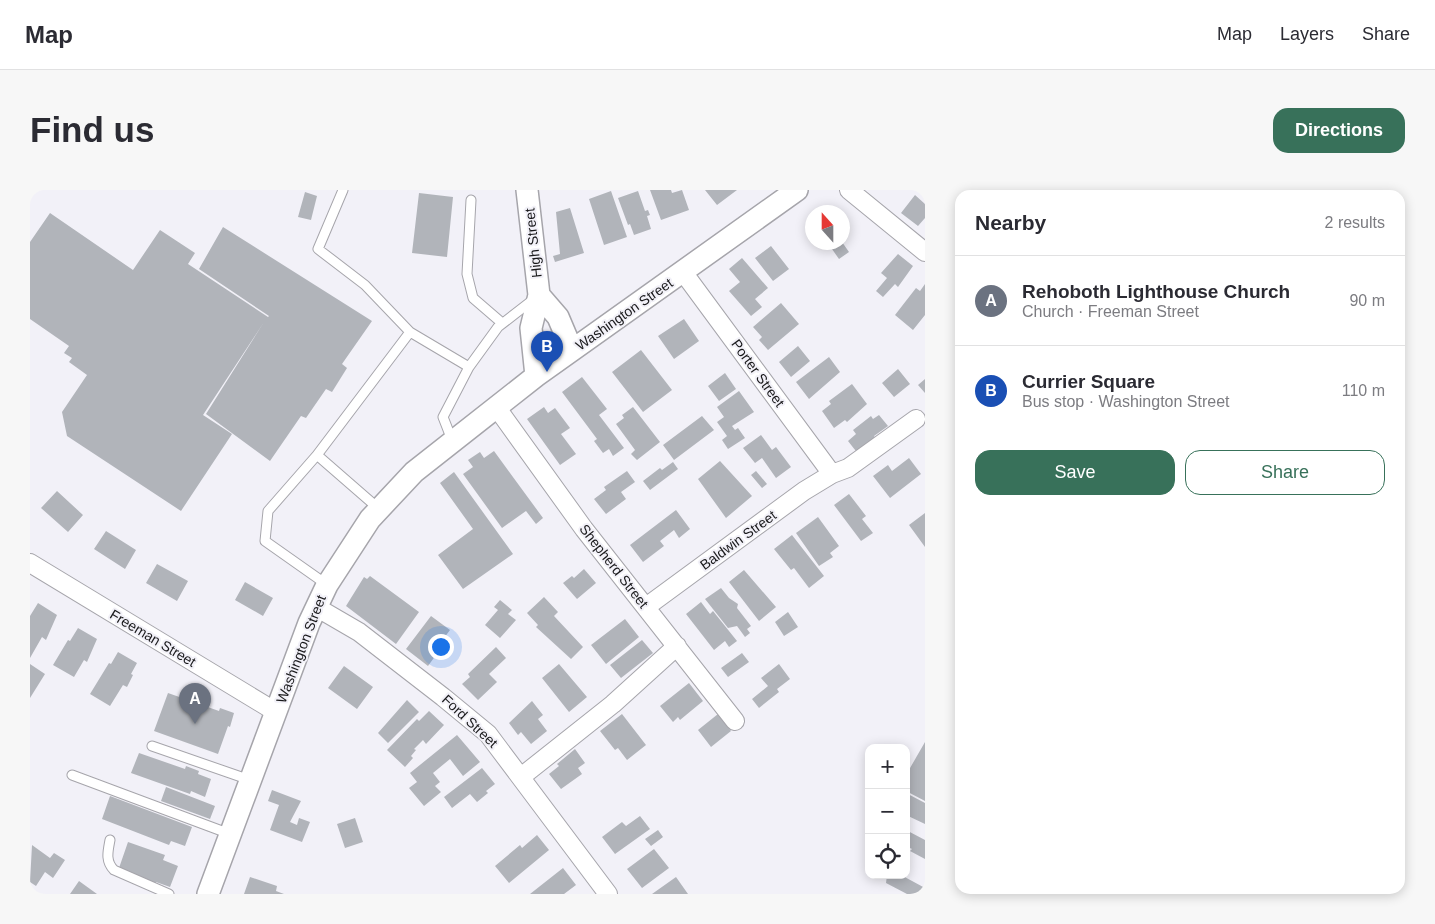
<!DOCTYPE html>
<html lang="en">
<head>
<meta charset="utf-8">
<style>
  :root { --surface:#fff; --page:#f7f7f7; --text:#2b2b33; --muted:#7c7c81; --line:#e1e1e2; --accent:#38715a }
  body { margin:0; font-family:Arial,sans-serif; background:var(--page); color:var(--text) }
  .controls { position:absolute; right:15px; bottom:15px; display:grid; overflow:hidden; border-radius:10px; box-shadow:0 2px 12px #0003 }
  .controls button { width:45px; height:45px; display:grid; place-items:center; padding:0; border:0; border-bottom:1px solid var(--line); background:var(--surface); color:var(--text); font:25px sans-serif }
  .compass { position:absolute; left:775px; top:15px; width:45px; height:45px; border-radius:50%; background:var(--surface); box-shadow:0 2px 12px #0003; rotate:339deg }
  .you { position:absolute; left:410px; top:456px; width:18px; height:18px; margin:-12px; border:4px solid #fff; border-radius:50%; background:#1a73e8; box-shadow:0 0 0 8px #1a73e833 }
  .badge { display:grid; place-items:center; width:32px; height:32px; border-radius:50%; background:var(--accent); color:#fff; font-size:16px; font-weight:700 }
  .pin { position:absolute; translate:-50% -41px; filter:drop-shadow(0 1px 2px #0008) }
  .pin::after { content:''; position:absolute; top:26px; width:18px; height:15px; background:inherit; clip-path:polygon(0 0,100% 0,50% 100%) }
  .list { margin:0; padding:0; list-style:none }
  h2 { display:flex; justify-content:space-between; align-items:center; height:65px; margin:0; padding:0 20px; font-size:21px }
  h2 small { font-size:16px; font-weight:400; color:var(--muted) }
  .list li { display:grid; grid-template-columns:32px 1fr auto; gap:15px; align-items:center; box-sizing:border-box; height:90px; padding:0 20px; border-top:1px solid var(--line) }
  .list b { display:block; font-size:19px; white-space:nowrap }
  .list p { margin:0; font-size:16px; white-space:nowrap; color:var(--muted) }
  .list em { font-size:16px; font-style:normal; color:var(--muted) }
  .actions { display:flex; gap:10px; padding:15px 20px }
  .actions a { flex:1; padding:11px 0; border:1px solid var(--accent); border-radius:15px; text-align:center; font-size:18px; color:var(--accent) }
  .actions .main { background:var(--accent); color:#fff }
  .icon { flex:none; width:28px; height:28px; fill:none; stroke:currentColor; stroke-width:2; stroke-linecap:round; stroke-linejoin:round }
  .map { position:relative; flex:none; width:895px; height:704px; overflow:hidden; border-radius:15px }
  header { display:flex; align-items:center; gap:30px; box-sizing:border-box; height:70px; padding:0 25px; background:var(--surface); border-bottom:1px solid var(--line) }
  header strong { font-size:24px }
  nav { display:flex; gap:28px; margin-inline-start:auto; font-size:18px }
  .intro { display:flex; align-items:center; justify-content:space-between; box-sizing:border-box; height:120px; padding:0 30px }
  h1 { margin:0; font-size:35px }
  .button { padding:12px 22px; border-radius:15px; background:var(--accent); color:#fff; font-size:18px; font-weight:700 }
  main { display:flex; gap:30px; padding:0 30px }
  aside { flex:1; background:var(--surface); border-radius:15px; box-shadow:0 2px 12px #0003 }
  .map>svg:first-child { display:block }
  .building { fill:#b1b4ba }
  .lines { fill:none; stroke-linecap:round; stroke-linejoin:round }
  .service-casing { stroke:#a6a5ab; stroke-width:11 }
  .minor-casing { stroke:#a6a5ab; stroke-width:20 }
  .tertiary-casing { stroke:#a6a5ab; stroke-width:24 }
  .service { stroke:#fff; stroke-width:9 }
  .minor { stroke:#fff; stroke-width:18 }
  .tertiary { stroke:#fff; stroke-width:21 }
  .labels { text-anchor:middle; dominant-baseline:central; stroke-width:4; stroke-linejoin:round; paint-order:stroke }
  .street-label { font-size:14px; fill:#19191b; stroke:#f2f1f8 }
</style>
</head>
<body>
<header>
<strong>Map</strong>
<nav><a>Map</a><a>Layers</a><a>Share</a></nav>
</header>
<div class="intro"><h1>Find us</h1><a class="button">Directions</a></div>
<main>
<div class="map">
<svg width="895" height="704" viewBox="0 0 895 704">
  <rect width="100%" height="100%" fill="#f2f1f8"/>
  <!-- building -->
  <path class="building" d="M620,0H641L642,3L652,0L659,20L631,30Z
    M675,0H707L687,15Z
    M581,1L597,47L574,55L559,9Z
    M608,1L615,21L618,20L620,25L617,26L621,39L604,45L600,34L598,35L588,8Z
    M275,2L287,6L281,30L268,27Z
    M389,3L423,7L417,67L382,63Z
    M885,5L895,14V28L888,36L871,23Z
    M540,18L554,63L525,72L523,66L530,64L526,22Z
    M20,23L103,80L130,40L165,63L158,74L238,127L239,126L169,79L193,37L342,131L312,174L317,178L302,202L296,199L276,228L271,226L240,271L176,224L234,132L173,225L202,244L151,321L37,246L32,222L57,185L39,172L42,168L34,163L39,156L0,129V52Z
    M797,52H812L819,62L809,69Z
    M741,56L759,79L743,91L725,68Z
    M868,64L883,76L868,97L865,94L853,107L846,101L857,88L851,83Z
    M712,68L738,98L725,109L732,117L721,126L699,101L710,92L699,79Z
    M895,94V125L883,140L865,125L886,98L890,101Z
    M751,113L769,134L738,160L729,150L732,147L723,137Z
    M654,129L669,151L644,169L628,146Z
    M768,156L780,171L761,187L749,172Z
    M611,160L642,200L613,222L582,182Z
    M799,167L810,182L779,209L766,192Z
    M868,179L880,194L864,207L852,193Z
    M695,183L706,199L689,211L678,196Z
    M552,187L577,219L569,225L594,258L583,266L579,259L573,263L564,251L567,249L532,202Z
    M895,189V203L888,195Z
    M822,194L837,214L817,232L815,230L804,238L792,221L801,214L799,211Z
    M709,201L724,222L702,236L705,240L708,238L715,248L698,259L692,250L697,246L687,232L694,227L687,217Z
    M514,217L518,223L525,218L540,238L531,244L546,264L530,275L497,229Z
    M603,217L630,252L607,270L601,264L605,260L586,234L594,228L592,225Z
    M849,225L858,236L844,246L847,251L829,265L818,251L826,244L823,240L841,226L843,229Z
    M672,226L684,240L644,270L633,255Z
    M731,245L742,260L746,257L761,277L746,288L732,268L725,273L713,258Z
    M464,261L513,328L506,334L496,321L472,338L433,284L443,277L438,270L450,262L454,268Z
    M879,268L891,284L860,308L843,286L858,275L862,281Z
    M690,271L722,306L696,328L668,289Z
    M643,272L648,279L620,300L613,291L630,278L632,280Z
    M597,281L605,292L591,302L596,309L576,324L564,309L576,300L574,297Z
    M726,281L737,294L732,298L721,285Z
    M424,282L483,364L433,399L408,365L443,339L410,293Z
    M27,301L53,325L38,342L11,318Z
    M819,304L836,326L832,329L843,343L831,351L804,315Z
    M646,320L660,339L649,348L644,340L630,351L634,356L613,372L600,355Z
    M895,323V357L879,335Z
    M788,327L809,356L800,363L803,367L789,376L766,343Z
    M76,341L106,360L95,379L64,359Z
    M762,345L794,386L779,398L764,378L761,380L744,359Z
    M127,374L158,391L147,411L116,393Z
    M554,379L566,393L547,409L533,393L542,386L544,388Z
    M714,380L746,417L729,431L699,392Z
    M340,386L389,422L366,454L316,416L334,387L337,389Z
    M215,392L243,408L233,426L205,410Z
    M691,398L699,408L708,414L707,418L721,436L717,439L720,443L715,447L707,436L698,438L675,409Z
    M514,407L528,422L524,426L553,457L541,469L506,437L508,435L497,423Z
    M470,410L482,420L478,424L486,430L470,448L455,435L468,420L464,417Z
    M671,412L680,424L683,421L707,451L699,457L695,451L684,460L656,424Z
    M8,413L27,425L16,450L12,447L0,468V426Z
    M758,422L768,437L754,446L745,432Z
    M401,426L420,440L411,452L414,454L398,476L376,459Z
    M595,429L609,447L576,474L561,455Z
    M48,438L67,449L57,472L54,470L44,487L23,475L38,450L40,451Z
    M612,450L623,463L591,488L580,475Z
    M466,457L476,468L459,484L467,492L448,510L432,494L440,487L438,484Z
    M88,462L107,473L101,484L103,485L97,497L93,495L80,516L60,504L79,473L81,474Z
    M712,463L719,472L698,487L691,478Z
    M0,474L15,484L0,508Z
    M529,474L557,507L539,522L512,488Z
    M749,474L760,489L747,499L749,502L729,518L722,509L738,496L731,488Z
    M314,476L343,497L327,519L298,498Z
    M659,493L673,511L650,530L648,527L643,532L630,516Z
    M138,503L189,521L190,518L204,523L200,537L198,536L188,564L124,541Z
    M377,510L389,522L358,553L348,543Z
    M502,511L513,525L508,529L517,541L501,554L491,542L488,545L479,533Z
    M399,521L414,535L396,554L393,550L384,559L386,560L381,566L383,568L375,577L357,560L387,529L389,531Z
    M592,524L616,555L597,570L588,558L585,560L570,541Z
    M688,524L701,541L681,557L668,540Z
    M427,545L450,572L433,586L420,569L403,583L410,592L405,596L411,602L394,616L379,598L387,592L380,583Z
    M895,552V611L876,601V585Z
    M545,559L555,573L548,578L552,584L531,599L519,584L529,576L527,574Z
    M109,563L155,579L156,576L169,581L168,584L181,589L175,607L161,601L160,604L101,583Z
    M452,578L465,594L456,601L458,603L447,612L440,604L422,618L414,607Z
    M136,597L185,616L180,629L131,611Z
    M242,600L271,611L260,632L267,635L269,628L280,632L272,652L240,640L249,615L238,611Z
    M876,603L895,613V634L876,625Z
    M80,606L162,637L155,656L141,651L139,655L72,629Z
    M610,626L620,639L585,664L572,647L592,632L596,636Z
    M325,628L333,652L315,658L307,634Z
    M628,640L633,647L621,656L615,649Z
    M876,640L895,650V669L880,661L882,659L876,656Z
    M507,645L519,660L479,693L465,676L490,655L492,658Z
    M98,652L135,665L133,670L148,676L140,697L126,692L125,695L89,678Z
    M2,655L20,668L24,663L35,670L23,688L15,682L6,696L0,692Z
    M624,659L639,678L612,698L597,679Z
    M533,678L546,695L534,704H500Z
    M857,685H871L895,698V704H877L856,693Z
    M220,687L247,696L246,701L254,704H214Z
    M646,687L658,704H622Z
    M49,691L67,704H40Z"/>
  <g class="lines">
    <!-- service casing -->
    <g class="service-casing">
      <path id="service" d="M313,0L288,59L335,95L380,142L439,177
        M441,10L437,84L443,108L472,133
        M422,250L413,227L439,177L468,137L504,109
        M287,265L238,321L235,351L296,394
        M349,319L287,265L380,142
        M122,556L220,590
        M42,585L200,644
        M80,650C78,661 75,671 84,680L139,704"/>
    </g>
    <!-- minor casing -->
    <g class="minor-casing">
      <path id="minor" d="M819,0L895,62
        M653,82L802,284
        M467,218L554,339L705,531
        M0,373L246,522
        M286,417L329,442L413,507L458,544L578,704
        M616,417L774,301L802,284L818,278L886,229
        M491,587L583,514L647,456"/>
    </g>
    <!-- tertiary casing -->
    <g class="tertiary-casing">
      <path id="tertiary" d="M497,0L509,105L501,138L506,186
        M509,105L528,127L542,160
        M178,704L279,433L297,395L340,329L384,282L506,186L767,0"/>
    </g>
    <!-- service -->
    <use href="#service" class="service"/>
    <!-- minor -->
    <use href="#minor" class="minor"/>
    <!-- tertiary -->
    <use href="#tertiary" class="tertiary"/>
  </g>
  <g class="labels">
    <!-- street labels -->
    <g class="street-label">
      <text transform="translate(503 53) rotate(-96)">High Street</text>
      <text transform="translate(594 124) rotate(-35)">Washington Street</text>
      <text transform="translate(728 183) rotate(54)">Porter Street</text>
      <text transform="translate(708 350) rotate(-36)">Baldwin Street</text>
      <text transform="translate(584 376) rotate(52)">Shepherd Street</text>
      <text transform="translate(123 448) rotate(31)">Freeman Street</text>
      <text transform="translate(271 459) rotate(-69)">Washington Street</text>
      <text transform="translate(440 531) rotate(43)">Ford Street</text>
    </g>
  </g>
</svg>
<div class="controls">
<button>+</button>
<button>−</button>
<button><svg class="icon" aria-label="locate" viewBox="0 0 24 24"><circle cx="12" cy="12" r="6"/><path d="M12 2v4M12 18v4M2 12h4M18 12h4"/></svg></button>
</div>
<svg class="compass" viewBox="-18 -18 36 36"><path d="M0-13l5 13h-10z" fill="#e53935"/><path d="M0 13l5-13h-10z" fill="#7c7c81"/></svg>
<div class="you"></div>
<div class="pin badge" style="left:165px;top:534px;background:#6b7280">A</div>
<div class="pin badge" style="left:517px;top:182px;background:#1a4fb4">B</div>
</div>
<aside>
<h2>Nearby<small>2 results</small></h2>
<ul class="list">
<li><span class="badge" style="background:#6b7280">A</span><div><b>Rehoboth Lighthouse Church</b><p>Church · Freeman Street</p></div><em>90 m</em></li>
<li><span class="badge" style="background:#1a4fb4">B</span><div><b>Currier Square</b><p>Bus stop · Washington Street</p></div><em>110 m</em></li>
</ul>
<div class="actions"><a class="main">Save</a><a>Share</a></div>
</aside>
</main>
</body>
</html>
